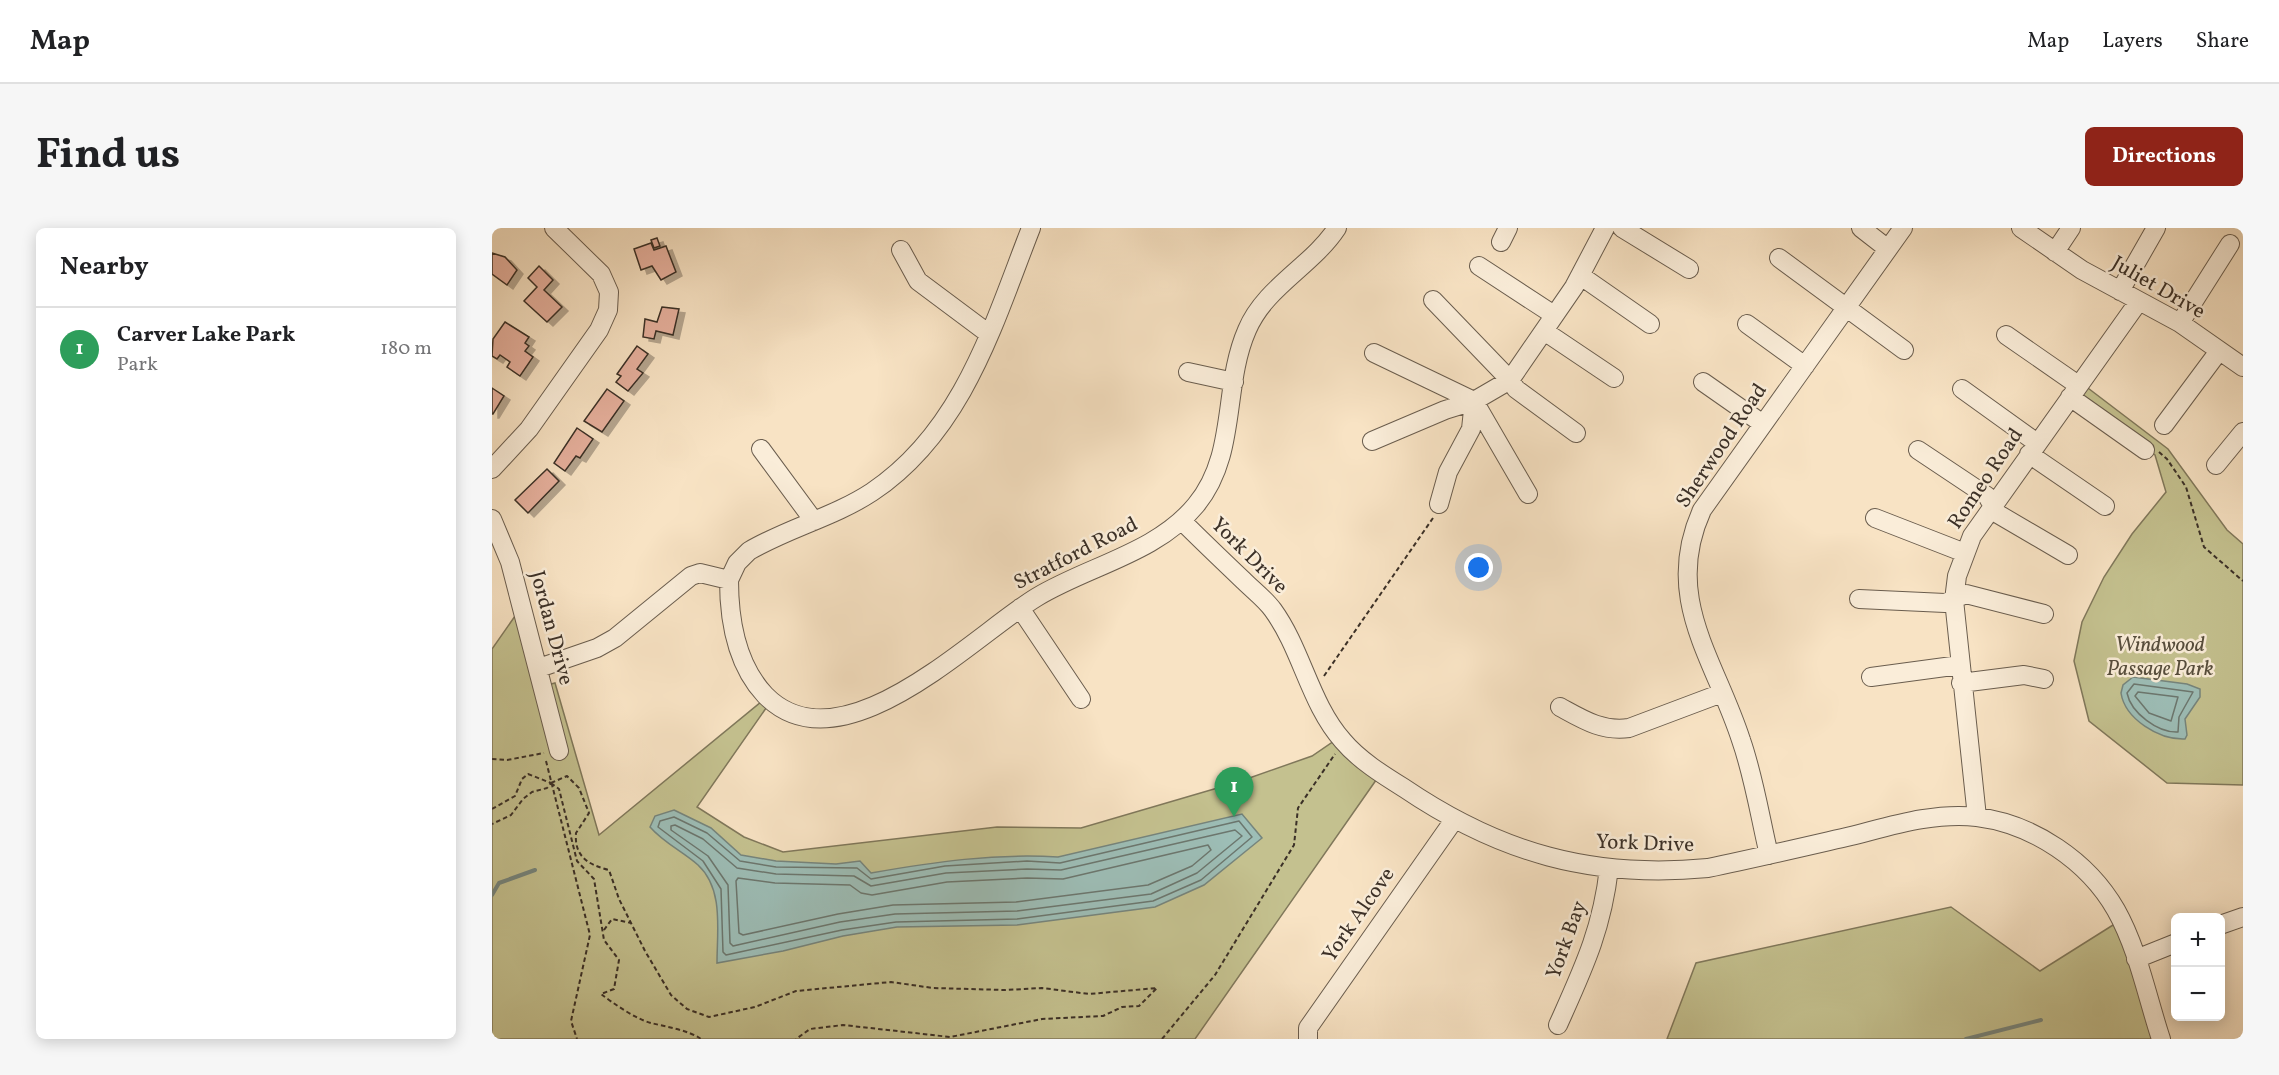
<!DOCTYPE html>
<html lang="en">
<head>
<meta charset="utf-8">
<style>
  :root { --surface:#fff; --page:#f6f6f6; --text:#202124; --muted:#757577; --line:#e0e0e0; --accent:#8f2418 }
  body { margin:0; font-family:Vollkorn,serif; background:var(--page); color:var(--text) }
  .controls { position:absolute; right:18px; bottom:18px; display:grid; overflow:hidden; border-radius:9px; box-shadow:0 3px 15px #0003 }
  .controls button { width:54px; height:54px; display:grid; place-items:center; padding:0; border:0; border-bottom:2px solid var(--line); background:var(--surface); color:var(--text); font:30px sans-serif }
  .you { position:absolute; left:987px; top:340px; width:21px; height:21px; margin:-15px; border:4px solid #fff; border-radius:50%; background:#1a73e8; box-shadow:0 0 0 9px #1a73e833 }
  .badge { display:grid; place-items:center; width:39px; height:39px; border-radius:50%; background:var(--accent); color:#fff; font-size:20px; font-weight:700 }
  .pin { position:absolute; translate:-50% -50px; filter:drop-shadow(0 2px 3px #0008) }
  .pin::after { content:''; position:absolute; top:32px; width:21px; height:18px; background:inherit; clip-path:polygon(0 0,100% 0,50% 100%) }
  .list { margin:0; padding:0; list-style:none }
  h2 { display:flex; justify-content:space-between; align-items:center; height:78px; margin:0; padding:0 24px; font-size:26px }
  h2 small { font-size:20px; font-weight:400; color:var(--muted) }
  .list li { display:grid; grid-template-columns:39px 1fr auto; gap:18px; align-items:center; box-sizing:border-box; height:84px; padding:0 24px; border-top:2px solid var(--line) }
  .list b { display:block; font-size:22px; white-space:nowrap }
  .list p { margin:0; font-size:20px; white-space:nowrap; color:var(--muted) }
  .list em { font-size:20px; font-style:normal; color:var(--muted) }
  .map { position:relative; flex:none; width:1751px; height:811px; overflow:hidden; border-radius:9px }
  header { display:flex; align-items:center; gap:36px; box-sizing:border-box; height:84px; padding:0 30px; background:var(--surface); border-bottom:2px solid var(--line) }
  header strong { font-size:28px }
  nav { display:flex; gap:33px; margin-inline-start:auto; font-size:21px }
  .intro { display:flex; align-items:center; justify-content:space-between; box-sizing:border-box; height:144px; padding:0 36px }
  h1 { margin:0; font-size:42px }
  .button { padding:15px 27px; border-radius:9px; background:var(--accent); color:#fff; font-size:21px; font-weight:700 }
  main { display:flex; gap:36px; padding:0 36px }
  aside { flex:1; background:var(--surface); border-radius:9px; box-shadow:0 3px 15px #0003 }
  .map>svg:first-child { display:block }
  .green { fill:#c4c18f; stroke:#80785b; stroke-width:1.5 }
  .water { fill:#9dbeb7; stroke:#76857d; stroke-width:1.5 }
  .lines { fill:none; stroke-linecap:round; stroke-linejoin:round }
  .shore { stroke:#6c776f; stroke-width:1.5 }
  .stream { stroke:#76857d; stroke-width:4 }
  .building { fill:#e6b09d; stroke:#3b3027; stroke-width:1.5; filter:url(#shadow) }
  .minor-casing { stroke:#6a5d4e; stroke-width:20 }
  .path { stroke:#3b3027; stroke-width:2; stroke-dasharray:4.5 3; stroke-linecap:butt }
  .minor { stroke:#faedd9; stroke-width:18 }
  .labels { text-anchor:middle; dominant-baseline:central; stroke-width:5; stroke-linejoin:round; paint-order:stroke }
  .street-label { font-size:21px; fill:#3b3027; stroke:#faedd9 }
  .park-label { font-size:21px; font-style:italic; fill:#564d3c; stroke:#faedd9 }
</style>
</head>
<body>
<header>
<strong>Map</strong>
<nav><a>Map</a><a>Layers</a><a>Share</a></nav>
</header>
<div class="intro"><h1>Find us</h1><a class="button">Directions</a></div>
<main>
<aside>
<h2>Nearby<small></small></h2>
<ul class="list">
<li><span class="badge" style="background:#2e9e5b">1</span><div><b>Carver Lake Park</b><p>Park</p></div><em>180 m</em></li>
</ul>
</aside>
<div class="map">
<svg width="1751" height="811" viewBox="0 0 1751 811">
  <defs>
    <filter id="shadow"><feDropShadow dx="6" dy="4" stdDeviation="0" flood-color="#0004"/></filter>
  </defs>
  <rect width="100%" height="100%" fill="#f8e3c4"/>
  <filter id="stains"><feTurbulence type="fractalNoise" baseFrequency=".00333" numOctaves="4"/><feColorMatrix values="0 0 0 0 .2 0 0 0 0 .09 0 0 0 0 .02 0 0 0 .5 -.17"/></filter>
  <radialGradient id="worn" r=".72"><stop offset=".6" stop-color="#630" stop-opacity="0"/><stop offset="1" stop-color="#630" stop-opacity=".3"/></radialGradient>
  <!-- green -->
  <path class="green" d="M1588,154L1676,221L1735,302L1751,316V557L1675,555L1597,493L1582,433L1590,394L1612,349L1640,306L1674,264L1663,227L1580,165Z
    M30,378L52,458L63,455L107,607L275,469L279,473L205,579L252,609L291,624L505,599L589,600L746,554L820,528L848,509L889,545L703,811H0V421Z
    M1459,679L1548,743L1629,692L1669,811H1175L1204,735Z"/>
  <!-- water -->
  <path class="water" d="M1641,449L1695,456L1708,461V469L1693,491L1695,507L1693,511C1667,512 1633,491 1629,465L1631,457Z
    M182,582L219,600L249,627L284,633L344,636L368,633L379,645C442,634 503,625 566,629L750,586L770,610L712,657L663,679L525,697L405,699L351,708L291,723L225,735C225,702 232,661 206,637C190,623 172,615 158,599L163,588Z"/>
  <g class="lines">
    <!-- shore -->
    <path class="shore" d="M1642,456L1701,464L1687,489L1686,504C1666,505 1639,485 1635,465Z
      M1646,464L1686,469L1679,493L1657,485L1643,468Z
      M182,589L215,605L248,633L284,639L365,640L379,651L453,638L535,633L568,635L747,593L760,609L709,652L661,673L525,691L404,694L350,702L234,727L231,724L229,661L211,633L166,599L168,593Z
      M183,597L211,611L245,640L284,646L362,648L379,658L454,645L535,641L569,642L743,602L750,608L705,645L659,666L525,683L403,686L348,694L241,718L238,715L236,657L216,628L179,602V598Z
      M716,617L719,622L700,638L656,657L524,674L401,677L346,686L251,707L247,705L244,653L246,650L283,655L358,657L369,665L380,667L455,654L535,650L571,651Z"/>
    <!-- stream -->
    <path class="stream" d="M0,667L7,655L43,642
      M1474,811L1549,792"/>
  </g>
  <!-- building -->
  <path class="building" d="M165,10L168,18L162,20L159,12Z
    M159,15L162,22L174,18L184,44L169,52L160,38L149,42L142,21Z
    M0,25L13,29L25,42L15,57L0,46Z
    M47,38L61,52L52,62L70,79L55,94L32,73L45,59L36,50Z
    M170,79L187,81L181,107L164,103L162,111L151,109L153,91L165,94Z
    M13,94L37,109L33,115L37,118L33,123L41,129L28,148L15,139L18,134L8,127L5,131L0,128L1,111Z
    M145,118L156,126L145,141L151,145L136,163L124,154L129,148L125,146Z
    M0,160L12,168L1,186H0Z
    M115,161L132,173L110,204L92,193Z
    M85,200L101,211L88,230L84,228L73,243L62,235Z
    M55,241L67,253L36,285L23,272Z"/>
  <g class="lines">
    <!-- minor casing -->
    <g class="minor-casing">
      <path id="minor" d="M1130,0L1197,41
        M1369,0L1396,21
        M1529,0L1590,42L1688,95L1751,139
        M1009,14L1016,0
        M409,22L426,53L497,106
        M1563,24L1579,0
        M1287,30L1412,122
        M987,38L1062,87
        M1089,48L1158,96
        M1628,63L1664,0
        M941,72L1018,152L1024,161L1084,205
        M1688,95L1738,16
        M1255,96L1313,138
        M1052,103L1122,150
        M1514,107L1586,157
        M882,125L982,173L1036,266
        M696,144L742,154
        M1211,154L1271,196
        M1470,161L1545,215
        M1578,169L1653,222
        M982,173L1018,152L1082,59L1113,0
        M1672,197L1727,123
        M880,213L953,182L982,173L979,201L956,244L947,276
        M269,221L322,293
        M1426,222L1495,268L1506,286L1576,327
        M1537,226L1613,278
        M1724,237L1751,204
        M0,241L37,201L107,102L116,82L117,64L109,46L62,0
        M1383,290L1473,325
        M0,291L18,334L67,523
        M690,293C710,313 731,333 752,353C761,362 773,371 781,382C810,422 818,476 851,513C867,532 891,547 912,560C1008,625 1100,651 1216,640C1264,630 1311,619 1359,608C1399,598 1442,584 1485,589C1541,596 1596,633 1624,682C1646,721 1655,769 1669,811
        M237,352C237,393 244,436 273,467C349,545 482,407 545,369C596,338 665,325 704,277C746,226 730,159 755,102C773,59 820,38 845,0
        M1367,371L1453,375L1474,366L1552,386
        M528,380L589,471
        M47,440L105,420L123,410L199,348L208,345L237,352L245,335L257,323C296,300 342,289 380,264C471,203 501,97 539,0
        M1379,449L1468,437
        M1469,455L1532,447L1552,451
        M1068,479C1090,491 1110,504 1137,500L1230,465
        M1485,589L1462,372L1465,348L1480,308L1647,73
        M1277,627C1268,589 1262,549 1249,512C1223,431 1170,370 1210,282L1411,0
        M1728,697L1751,689
        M1644,731L1684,715
        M1066,797C1091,741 1110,702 1117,640
        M816,811V800L962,592"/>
    </g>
    <!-- path -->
    <path class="path" d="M1667,224L1675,231L1694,259L1712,319L1751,353
      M832,448L941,290
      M0,531L15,532L52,525
      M54,533L98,707L79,793L85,811
      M59,555L75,548L87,560L97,585L84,605C82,629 97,637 117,642L127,671L153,723L179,767L195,781L217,789L263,779L304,763L399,754L441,760L513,762L550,760L597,766L665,760L647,778L630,779L611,788L550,791L458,809L351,797L318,801L304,811
      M59,555L67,561L85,633L102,651L112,712L127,732L122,761L109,766C122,776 144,791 159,795C175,799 196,802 209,811
      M0,581L23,568L30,551L36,546L59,555L55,560L40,564L31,571L19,587L0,596
      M112,702L120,691L139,695
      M670,811L723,747L802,617L806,580L843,526"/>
    <!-- minor -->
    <use href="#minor" class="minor"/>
  </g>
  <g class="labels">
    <!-- street labels -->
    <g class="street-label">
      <text transform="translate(1666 60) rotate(30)">Juliet Drive</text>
      <text transform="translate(1230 218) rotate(-56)">Sherwood Road</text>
      <text transform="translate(1494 251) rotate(-56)">Romeo Road</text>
      <text transform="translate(584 326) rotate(-27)">Stratford Road</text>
      <text transform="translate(757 328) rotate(45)">York Drive</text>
      <text transform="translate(59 400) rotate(75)">Jordan Drive</text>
      <text transform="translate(1153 616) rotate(2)">York Drive</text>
      <text transform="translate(867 687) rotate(-55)">York Alcove</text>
      <text transform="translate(1075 712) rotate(-70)">York Bay</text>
    </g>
    <!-- park labels -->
    <g class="park-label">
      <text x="1668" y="417">Windwood<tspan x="1668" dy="24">Passage Park</tspan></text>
    </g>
  </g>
  <rect width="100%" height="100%" filter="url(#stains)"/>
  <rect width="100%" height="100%" fill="url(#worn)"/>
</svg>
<div class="controls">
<button>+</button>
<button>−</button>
</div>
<div class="you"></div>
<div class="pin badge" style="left:742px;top:589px;background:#2e9e5b">1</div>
</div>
</main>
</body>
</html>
